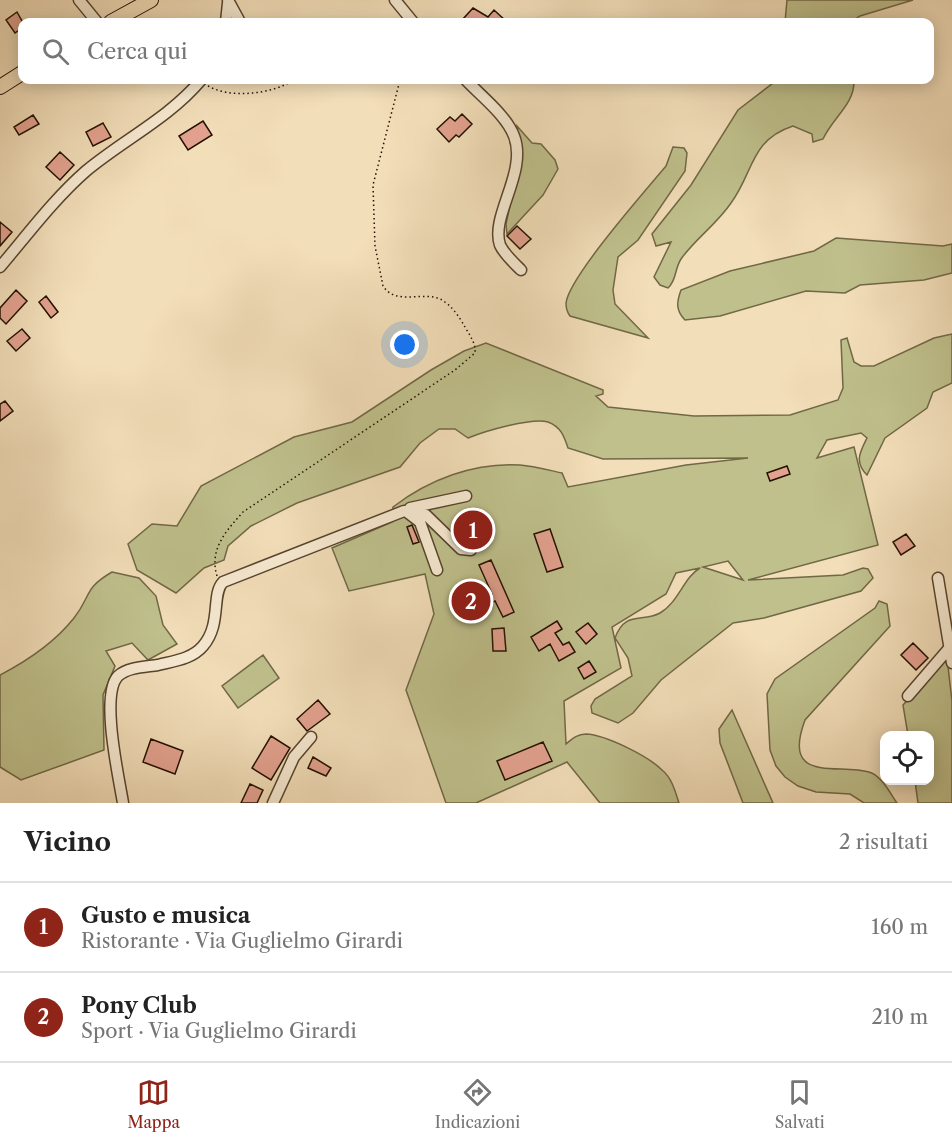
<!DOCTYPE html>
<html lang="it">
<head>
<meta charset="utf-8">
<style>
  :root { --surface:#fff; --page:#f6f6f6; --text:#222; --muted:#767676; --line:#e0e0e0; --accent:#8f2418 }
  body { margin:0; font-family:"Libre Caslon Text",serif; background:var(--page); color:var(--text) }
  .controls { position:absolute; right:18px; bottom:18px; display:grid; overflow:hidden; border-radius:12px; box-shadow:0 3px 15px #0003 }
  .controls button { width:54px; height:54px; display:grid; place-items:center; padding:0; border:0; border-bottom:2px solid var(--line); background:var(--surface); color:var(--text); font:30px sans-serif }
  .you { position:absolute; left:405px; top:345px; width:21px; height:21px; margin:-15px; border:4px solid #fff; border-radius:50%; background:#1a73e8; box-shadow:0 0 0 9px #1a73e833 }
  .badge { display:grid; place-items:center; width:39px; height:39px; border-radius:50%; background:var(--accent); color:#fff; font-size:20px; font-weight:700 }
  .pin { position:absolute; translate:-50% -50%; border:3px solid #fff; box-shadow:0 2px 6px #0006 }
  .list { margin:0; padding:0; list-style:none }
  h2 { display:flex; justify-content:space-between; align-items:center; height:78px; margin:0; padding:0 24px; font-size:26px }
  h2 small { font-size:20px; font-weight:400; color:var(--muted) }
  .list li { display:grid; grid-template-columns:39px 1fr auto; gap:18px; align-items:center; box-sizing:border-box; height:90px; padding:0 24px; border-top:2px solid var(--line) }
  .list b { display:block; font-size:22px; white-space:nowrap }
  .list p { margin:0; font-size:20px; white-space:nowrap; color:var(--muted) }
  .list em { font-size:20px; font-style:normal; color:var(--muted) }
  .icon { flex:none; width:33px; height:33px; fill:none; stroke:currentColor; stroke-width:2; stroke-linecap:round; stroke-linejoin:round }
  .map { position:relative; flex:none; width:952px; height:803px; overflow:hidden }
  .search { position:absolute; background:var(--surface); box-shadow:0 3px 15px #0003; left:18px; right:18px; top:18px; height:66px; display:flex; align-items:center; gap:15px; box-sizing:border-box; padding:0 21px; border-radius:12px; color:var(--muted); font-size:22px }
  .sheet { height:258px; background:var(--surface) }
  nav { display:flex; justify-content:space-around; align-items:center; box-sizing:border-box; height:84px; border-top:2px solid var(--line); background:var(--surface); font-size:16px; color:var(--muted) }
  nav a { display:grid; justify-items:center; gap:3px }
  nav .on { color:var(--accent) }
  .map>svg:first-child { display:block }
  .green { fill:#bfc08c; stroke:#716846; stroke-width:1.5; fill-rule:evenodd }
  .building { fill:#e3a28f; stroke:#231100; stroke-width:1.5 }
  .lines { fill:none; stroke-linecap:round; stroke-linejoin:round }
  .minor-casing { stroke:#57442e; stroke-width:13 }
  .major-casing { stroke:#231100; stroke-width:16 }
  .path { stroke:#231100; stroke-width:1.5; stroke-dasharray:1.5 3; stroke-linecap:butt }
  .minor { stroke:#f7ead2; stroke-width:10 }
  .major { stroke:#f2deb9; stroke-width:14 }
</style>
</head>
<body>
<div class="map">
<svg width="952" height="803" viewBox="0 0 952 803">
  <rect width="100%" height="100%" fill="#f2deb9"/>
  <filter id="stains"><feTurbulence type="fractalNoise" baseFrequency=".00333" numOctaves="4"/><feColorMatrix values="0 0 0 0 .2 0 0 0 0 .09 0 0 0 0 .02 0 0 0 .5 -.17"/></filter>
  <radialGradient id="worn" r=".72"><stop offset=".6" stop-color="#630" stop-opacity="0"/><stop offset="1" stop-color="#630" stop-opacity=".3"/></radialGradient>
  <!-- green -->
  <path class="green" d="M787,0H913L860,16L851,22H785Z
    M777,80H854C855,104 833,117 823,139L813,142L812,134L793,126C750,140 754,172 731,203C717,224 695,239 681,259C674,270 677,280 668,288L660,285L654,277L671,242L656,246L652,234L691,185L738,110Z
    M517,126L532,143L541,144L555,160L558,169L543,195L507,234L506,224L520,159Z
    M673,147L684,148L687,153L685,171L638,240L618,257L613,290L615,304L648,338L570,316C567,312 566,308 566,303C569,277 646,190 666,166Z
    M836,238L943,246L952,244V273L924,280L860,285L845,293L806,291L720,316L685,320C675,310 677,301 681,290L730,271L814,251Z
    M952,334V383L933,392L927,408L885,438L867,475C854,462 860,452 867,438L861,433L827,440L817,458L854,447L878,545L748,580L843,575L863,568L868,569L873,578L861,591L764,618L733,623L661,680L633,713L618,723L592,713L591,706L595,699L632,676L628,658L615,638C625,610 642,623 660,613C678,603 684,577 700,568L676,573L666,594L612,627L621,668L564,701L566,744C572,739 577,734 586,734C606,735 648,756 662,770C672,778 675,791 679,803H600L567,762L476,803H446L406,690L434,614L425,574L349,591L332,548L392,522L393,507C428,480 474,462 520,465C534,466 548,470 562,473L568,487L686,465L748,458L603,459L568,448C564,436 561,427 548,422C533,417 485,431 468,438L455,429H439L420,443L400,467L297,503L251,526L228,546L224,560L204,568L176,593L137,570L128,544L152,524L177,526L201,486L294,437L352,422L431,370L464,351L486,343L603,390V394L596,396L608,407L694,416L790,415L838,400L843,388L841,340L847,338L854,362L861,366H874L934,338ZM728,561L743,580L703,567Z
    M112,572L139,578L156,596L163,625L177,644L148,660L132,643L106,651L115,666L103,695L104,750L21,780L0,767V675C27,661 55,642 74,618C92,595 83,589 112,572Z
    M879,601L887,604L890,626L805,720C781,784 837,763 869,772C881,775 890,793 897,803H864L850,794L816,792L798,786L785,777L776,766L770,750L767,694L775,679L875,608Z
    M263,655L279,678L238,708L222,686Z
    M947,658L952,701V803H918L915,781L930,780V736L908,735L903,705Z
    M732,710L773,803H743L720,743L719,729Z"/>
  <!-- building -->
  <path class="building" d="M473,8L488,17L494,10L507,22H467L463,19Z
    M17,12L22,21V28L15,33L6,20Z
    M462,114L472,124L459,137L456,135L449,142L437,129L450,117L455,121Z
    M33,115L39,124L19,135L14,127Z
    M203,121L212,135L188,150L179,136Z
    M103,123L111,137L93,146L86,132Z
    M60,152L74,165L60,180L46,167Z
    M0,222L12,232L0,246Z
    M517,226L531,239L520,249L507,236Z
    M16,290L27,301L6,324L0,318V308Z
    M46,296L58,312L51,318L39,302Z
    M22,329L30,338L16,351L7,341Z
    M5,401L13,411L0,421V404Z
    M787,466L790,474L770,481L767,473Z
    M475,522L478,528L482,526L485,534L469,541L462,527Z
    M412,525L419,542L413,544L407,527Z
    M550,529L563,567L547,572L534,534Z
    M906,534L915,546L901,555L893,542Z
    M491,560L514,612L503,617L495,601L459,616L452,601L466,596L467,599L478,594L480,599L492,594L479,565Z
    M557,621L562,629L555,633L563,645L569,642L575,652L559,661L550,644L539,651L531,637Z
    M588,623L597,634L586,644L576,632Z
    M504,628L506,651H493L492,629Z
    M913,643L928,658L916,670L901,655Z
    M589,661L596,672L584,679L578,668Z
    M318,700L330,714L307,731L297,719Z
    M271,736L290,748L271,780L252,768Z
    M151,739L183,751L175,774L143,762Z
    M543,742L552,761L505,780L497,761Z
    M313,757L331,768L326,776L308,768Z
    M250,784L263,790L257,803H241Z"/>
  <g class="lines">
    <!-- minor casing -->
    <g class="minor-casing">
      <path id="minor" d="M79,0L97,22
        M228,0L240,22
        M395,0L413,22
        M226,22L228,3
        M466,80C481,96 506,115 514,136C528,172 490,216 500,245C504,254 514,263 521,270
        M0,267C28,234 54,199 86,171C123,140 169,118 201,80
        M410,508L466,496
        M407,512L420,522L437,570
        M938,578L952,663
        M908,696L951,646
        M123,803C119,778 100,695 118,676C128,667 145,667 158,665C174,661 192,659 203,646C222,624 211,594 223,582L404,511L426,515L461,549L471,550
        M273,803L294,757L311,737"/>
    </g>
    <!-- major casing -->
    <g class="major-casing">
      <path id="major" d="M111,22L151,0
        M0,87L22,73"/>
    </g>
    <!-- path -->
    <path class="path" d="M208,86C231,99 272,94 294,80
      M217,576C209,549 226,531 243,512L455,370L475,353C476,343 470,336 465,327C460,318 451,304 440,299C422,291 396,306 383,286L375,246L373,185L400,80"/>
    <!-- minor -->
    <use href="#minor" class="minor"/>
    <!-- major -->
    <use href="#major" class="major"/>
  </g>
  <rect width="100%" height="100%" filter="url(#stains)"/>
  <rect width="100%" height="100%" fill="url(#worn)"/>
</svg>
<div class="controls">
<button><svg class="icon" aria-label="locate" viewBox="0 0 24 24"><circle cx="12" cy="12" r="6"/><path d="M12 2v4M12 18v4M2 12h4M18 12h4"/></svg></button>
</div>
<div class="you"></div>
<div class="pin badge" style="left:473px;top:530px">1</div>
<div class="pin badge" style="left:471px;top:601px">2</div>
<div class="search"><svg class="icon" aria-label="search" viewBox="0 0 24 24"><circle cx="10" cy="10" r="6"/><path d="M15 15l6 6"/></svg>Cerca qui</div>
</div>
<section class="sheet">
<h2>Vicino<small>2 risultati</small></h2>
<ul class="list">
<li><span class="badge">1</span><div><b>Gusto e musica</b><p>Ristorante · Via Guglielmo Girardi</p></div><em>160 m</em></li>
<li><span class="badge">2</span><div><b>Pony Club</b><p>Sport · Via Guglielmo Girardi</p></div><em>210 m</em></li>
</ul>
</section>
<nav>
<a class="on"><svg class="icon" aria-label="map" viewBox="0 0 24 24"><path d="M3 6l6-2 6 2 6-2v14l-6 2-6-2-6 2zM9 4v14M15 6v14"/></svg>Mappa</a>
<a><svg class="icon" aria-label="directions" viewBox="0 0 24 24"><path d="M12 3l9 9-9 9-9-9zM9 14v-3h6M13 9l2 2-2 2"/></svg>Indicazioni</a>
<a><svg class="icon" aria-label="saved" viewBox="0 0 24 24"><path d="M7 4h10v16l-5-4-5 4z"/></svg>Salvati</a>
</nav>
</body>
</html>
